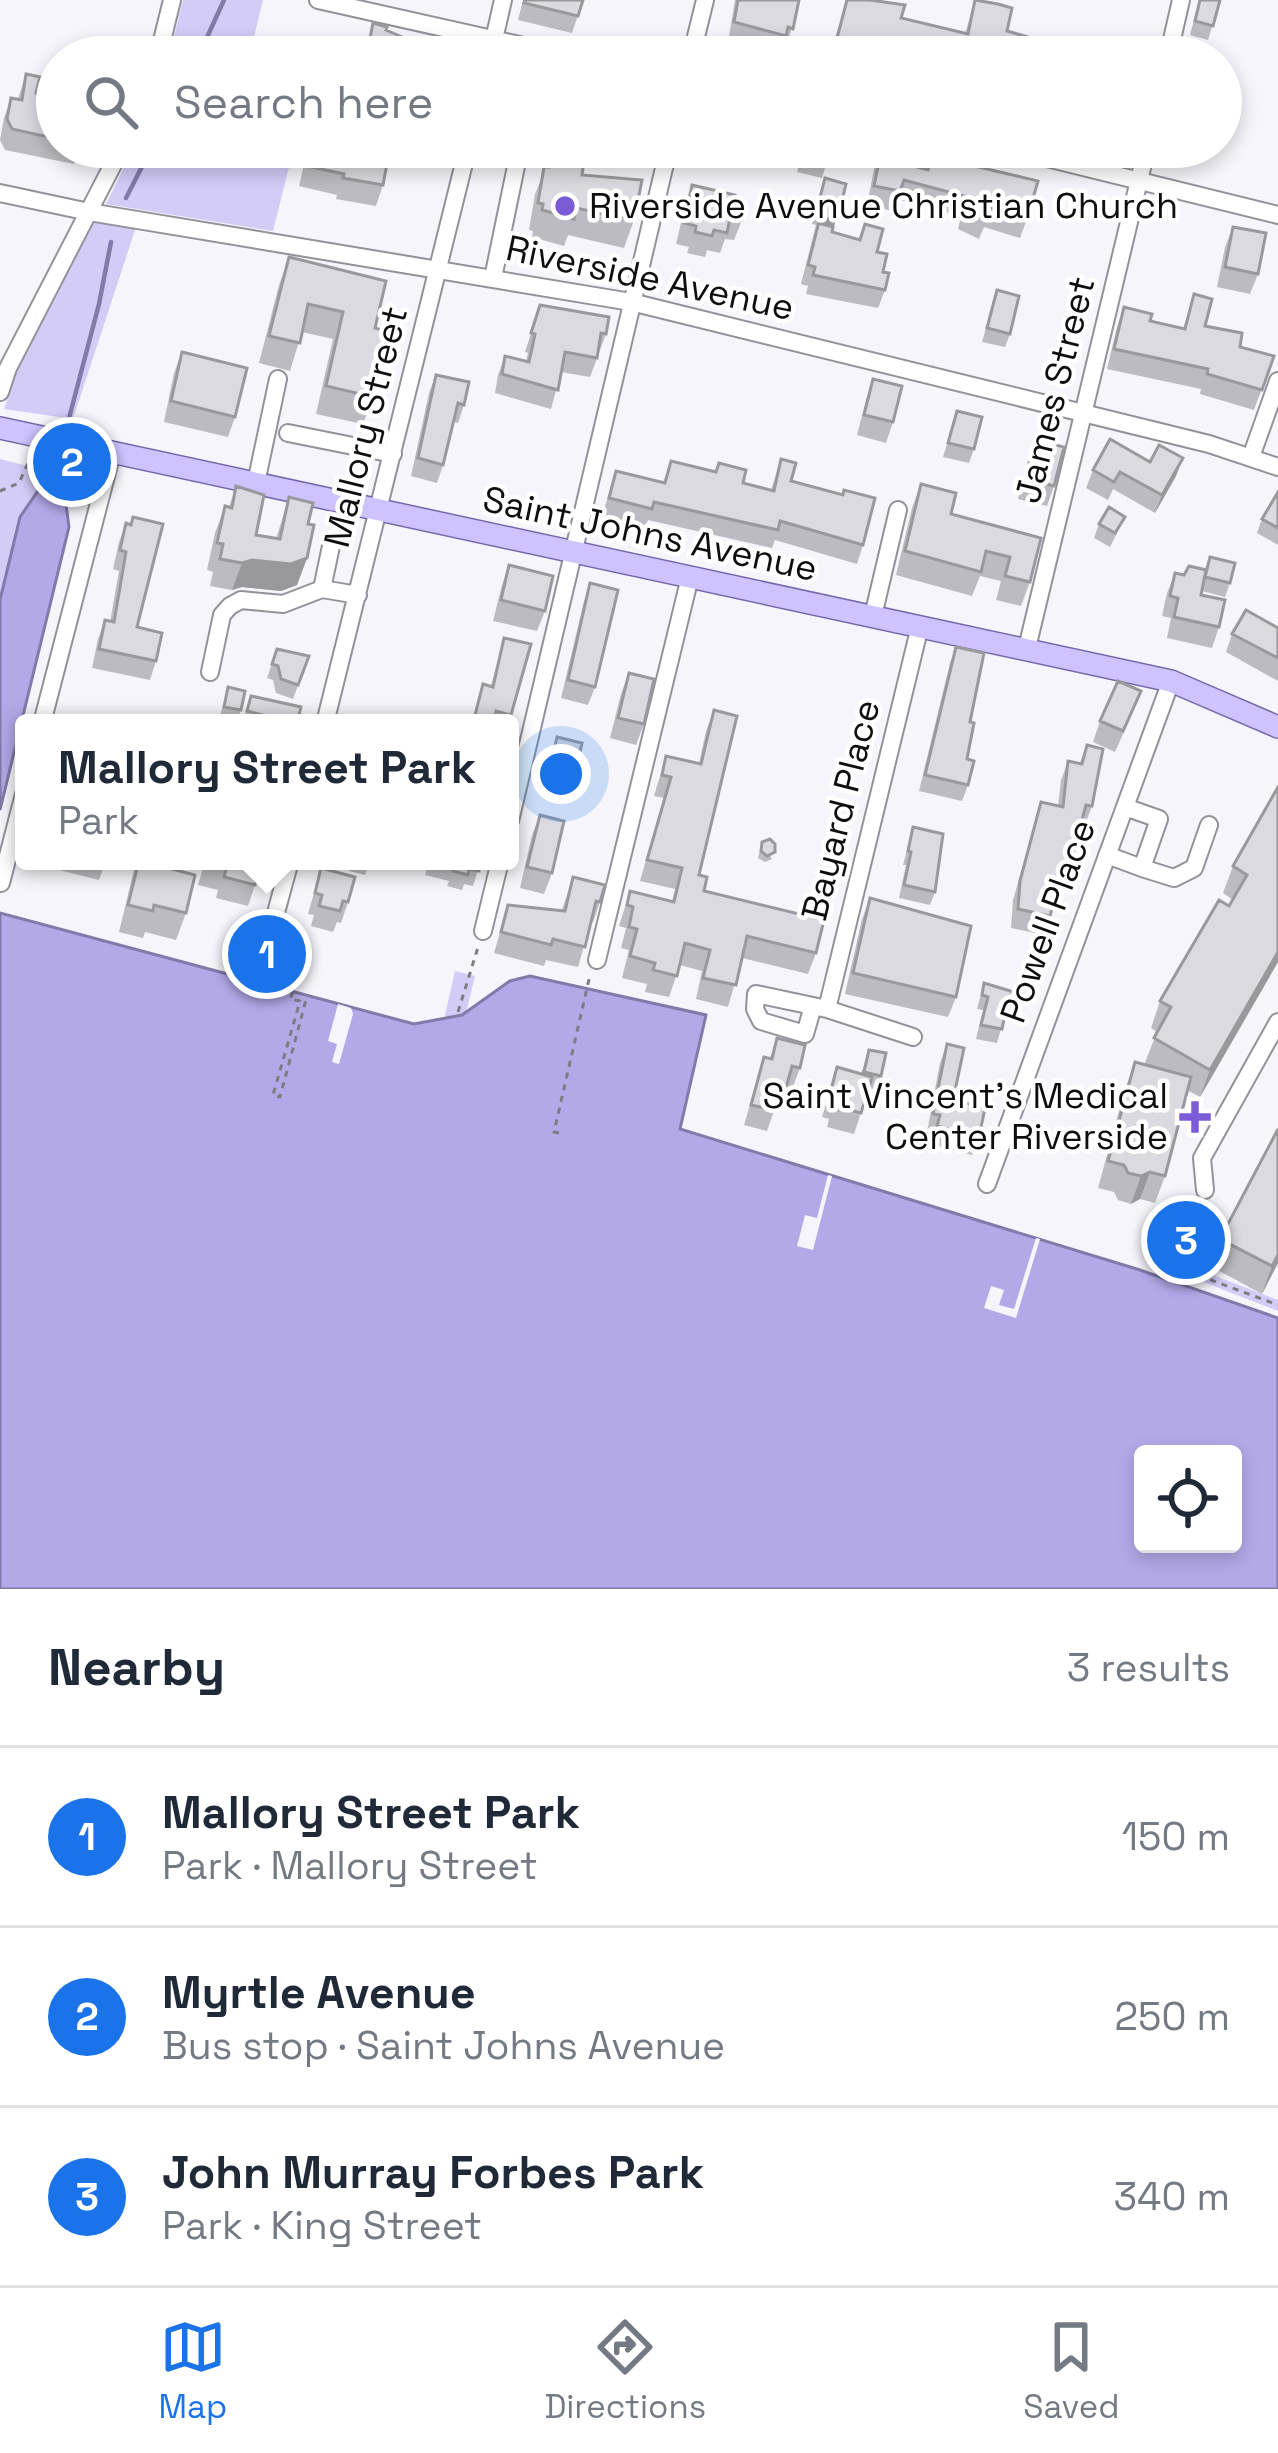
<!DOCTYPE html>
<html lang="en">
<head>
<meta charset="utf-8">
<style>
  :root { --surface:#fff; --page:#f2f2f3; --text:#1f2937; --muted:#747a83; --line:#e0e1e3; --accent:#1a73e8 }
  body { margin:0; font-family:"Space Grotesk",sans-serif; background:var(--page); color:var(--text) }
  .controls { position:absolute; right:36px; bottom:36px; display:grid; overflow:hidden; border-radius:12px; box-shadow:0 6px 18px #0003 }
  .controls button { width:108px; height:108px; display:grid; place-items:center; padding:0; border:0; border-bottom:3px solid var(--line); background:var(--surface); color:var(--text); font:60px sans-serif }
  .you { position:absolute; left:561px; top:774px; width:42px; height:42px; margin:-30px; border:9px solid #fff; border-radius:50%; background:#1a73e8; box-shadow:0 0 0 18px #1a73e833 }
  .badge { display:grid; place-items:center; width:78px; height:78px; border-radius:50%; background:var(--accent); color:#fff; font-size:39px; font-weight:700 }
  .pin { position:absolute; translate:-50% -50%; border:6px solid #fff; box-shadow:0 3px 12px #0006 }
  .popup { position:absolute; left:15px; top:714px; width:504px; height:156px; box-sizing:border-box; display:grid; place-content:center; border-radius:12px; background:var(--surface); filter:drop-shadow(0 3px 9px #0005); font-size:39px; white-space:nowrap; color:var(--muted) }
  .popup b { font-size:45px; color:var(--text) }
  .popup::after { content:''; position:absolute; left:50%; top:100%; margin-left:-24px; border:24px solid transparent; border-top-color:var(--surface) }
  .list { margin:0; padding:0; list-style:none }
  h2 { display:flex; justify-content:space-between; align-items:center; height:156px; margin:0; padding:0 48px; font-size:51px }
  h2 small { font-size:39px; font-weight:400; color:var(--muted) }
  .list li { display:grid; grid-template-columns:78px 1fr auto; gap:36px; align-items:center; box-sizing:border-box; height:180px; padding:0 48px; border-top:3px solid var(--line) }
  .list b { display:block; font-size:45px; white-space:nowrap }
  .list p { margin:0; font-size:39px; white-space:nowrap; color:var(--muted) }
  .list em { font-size:39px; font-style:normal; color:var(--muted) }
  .icon { flex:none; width:66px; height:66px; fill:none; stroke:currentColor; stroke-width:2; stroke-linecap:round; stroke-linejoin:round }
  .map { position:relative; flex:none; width:1278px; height:1589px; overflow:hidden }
  .search { position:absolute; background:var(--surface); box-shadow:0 6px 18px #0003; left:36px; right:36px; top:36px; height:132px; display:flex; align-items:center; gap:30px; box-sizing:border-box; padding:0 42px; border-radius:66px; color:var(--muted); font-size:45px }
  .sheet { height:696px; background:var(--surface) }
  nav { display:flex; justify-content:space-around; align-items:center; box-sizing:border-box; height:168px; border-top:3px solid var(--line); background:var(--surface); font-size:33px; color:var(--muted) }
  nav a { display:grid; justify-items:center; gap:6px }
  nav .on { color:var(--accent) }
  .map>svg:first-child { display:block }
  .green { fill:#d2ccf7 }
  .water { fill:#b3a9e9; stroke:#827aa8; stroke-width:3; fill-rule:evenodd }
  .pier { fill:#f6f5fb }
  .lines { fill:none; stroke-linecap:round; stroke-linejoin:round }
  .stream { stroke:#827aa8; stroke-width:4.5 }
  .minor-casing { stroke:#939298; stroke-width:20 }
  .major-casing { stroke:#766aab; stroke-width:24 }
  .path { stroke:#7d7c80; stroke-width:3; stroke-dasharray:6 6; stroke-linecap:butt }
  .minor { stroke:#fff; stroke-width:16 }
  .major { stroke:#cec3fe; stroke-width:21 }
  .wall { fill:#bbbbc1 }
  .shaded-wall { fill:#99999d }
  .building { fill:#dadae0; stroke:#99999d; stroke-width:3 }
  .poi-dot { fill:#7a5cd6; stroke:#fff; stroke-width:4.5 }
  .labels { text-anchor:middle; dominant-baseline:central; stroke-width:9; stroke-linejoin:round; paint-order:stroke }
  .poi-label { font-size:36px; fill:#0e0e10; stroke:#fff; text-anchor:start }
  .street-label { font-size:36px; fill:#0e0e10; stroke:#fff }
</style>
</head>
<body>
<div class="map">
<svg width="1278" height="1589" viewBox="0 0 1278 1589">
  <rect width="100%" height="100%" fill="#f6f5fb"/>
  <!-- green -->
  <path class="green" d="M183,0H263L249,57H169Z
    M134,147H294L273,231L106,204Z
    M97,217L137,224L73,419L4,409L17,371Z
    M0,459L51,472L20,517L0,600Z
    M266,922L282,926L268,985L252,981Z
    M455,971L475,976L466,1013L444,1020Z
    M1187,1211L1199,1216L1187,1265L1278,1300V1311L1170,1269Z"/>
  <!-- water -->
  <path class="water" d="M51,472L62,474L69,527L0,810V600L20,517Z
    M0,913L414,1024L462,1015L510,981L530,976L706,1015L680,1129L1140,1270L1278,1318V1589H0ZM1143,1454H1233V1544H1143Z"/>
  <!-- pier -->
  <path class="pier" d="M338,1004L351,1008L353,1014L339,1064L332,1062L337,1044L328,1041Z
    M828,1175L832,1176L813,1250L797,1246L805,1215L817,1218Z
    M1036,1238L1040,1239L1016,1318L984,1308L991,1286L1004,1290L999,1305L1014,1309Z"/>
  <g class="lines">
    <!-- stream -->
    <path class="stream" d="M198,57L224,0
      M126,198L152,147
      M68,422L99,304L111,242"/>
    <!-- minor casing -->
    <g class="minor-casing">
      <path id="minor" d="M318,0L573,57
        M158,57L172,0
        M490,57L503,0
        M691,57L705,0
        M1168,57L1181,0
        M1002,147L1278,215
        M0,193L89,212L631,302L1209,444L1278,467
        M493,278L520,147
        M0,392L8,368L122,147
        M288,433L393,454
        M1251,457L1278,381
        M256,483L278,379
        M331,546L322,589L358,595
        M873,616L898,510
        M1027,648L1147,147
        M210,672L222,615L230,606L241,600L283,604L322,589
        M42,723L112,453
        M325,723L468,147
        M510,821L669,147
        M1107,855L1142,868L1159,819L1125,807
        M1142,868L1174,878L1194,868L1209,825
        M1,883L24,794
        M274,920L290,861
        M483,931L500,861
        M597,960L690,577
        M813,1006L805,1034L761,1021L755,1009L756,994L827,1009L913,1037
        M827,1009L920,626
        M987,1184L1171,681
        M1205,1190L1202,1158L1278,1022"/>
    </g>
    <!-- major casing -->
    <g class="major-casing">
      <path id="major" d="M0,428L1171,681L1278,727"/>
    </g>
    <!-- path -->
    <path class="path" d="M0,491L19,483L29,461
      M293,992L290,999L300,1001L273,1095L280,1097L307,996
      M458,1012L479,944
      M559,1133L554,1132L590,975
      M1196,1211L1176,1267L1278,1305"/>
    <!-- minor -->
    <use href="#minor" class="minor"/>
    <!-- major -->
    <use href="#major" class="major"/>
  </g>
  <!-- wall -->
  <path class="wall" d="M523,0H583L572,33L518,20Z
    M735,0H799L788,42L784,41L781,50L729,36Z
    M847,0L901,18L965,34L975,0L1007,31L1098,57H830Z
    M1199,0H1220L1208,40L1190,35Z
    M26,74L36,93L57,100V147H93L91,152L79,149L74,164L5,150L0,140L4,118L11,98L18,99Z
    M308,147H399L395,157L388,156L383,185L376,206L336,199L337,195L299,186Z
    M554,147H572V151L582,175L634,220L624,248L568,235L564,246L532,237L533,231L529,230L535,194Z
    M689,147H738L733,162L688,150Z
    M803,147H831L822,178L797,172Z
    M881,147L906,164L927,170L932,156L1027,219L1020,238L984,227L979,239L958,229L961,216L897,199L893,211L867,205L875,164Z
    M825,178L840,209L832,232L859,239L865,224L883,272L885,290L878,308L806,294L808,286L801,284L816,225L812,224Z
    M692,185L733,202L742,220L734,240L725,239L720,253L707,250L705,257L687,253L689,247L676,244L685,206Z
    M1233,227L1258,274L1250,294L1217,287L1225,247Z
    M289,257L375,328L373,397L363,424L316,414L333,339L302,332L290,371L259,363L279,285Z
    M997,290L1010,334L1005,347L982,342Z
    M1194,294L1205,326L1240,347L1274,356L1254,410L1200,394L1201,389L1107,369L1117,327L1124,307L1150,321L1183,329Z
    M540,305L606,334L590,377L561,372L551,409L495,393L498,375L505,356L526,361L528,353L525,352Z
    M182,352L235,417L228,437L164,422L174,373Z
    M436,375L464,405L458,423L454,422L443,465L437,483L411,476L429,393Z
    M873,379L893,422L886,443L857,435L866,400Z
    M957,411L974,449L969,463L943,457Z
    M1035,440L1054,486L1047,506L1018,499L1028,460Z
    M781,459L791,481L863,545L857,564L775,540L772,548L648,520L645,527L602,516L616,471L663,483L671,461L715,472L719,463L743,483L771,490Z
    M1093,470L1176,476L1155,513L1113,489L1108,500L1086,488Z
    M921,484L951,514L1041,538L1030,582L1021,606L996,600L1001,581L980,576L972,596L896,575L912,508Z
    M236,486L256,535L276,539L289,497L308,524L307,558L297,585L281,591L242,587L232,590L210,586L213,572L207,570L215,533L225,506L229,507Z
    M1278,492V545L1257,533L1262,519Z
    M133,517L137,627L156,661L150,680L92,668L98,639L105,620L110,622L119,571L113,569L119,542L126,523L130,525Z
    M1125,517L1110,547L1094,538L1099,524Z
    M1210,557L1230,583L1225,597L1202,591L1201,595L1219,627L1212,648L1167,638L1171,618L1162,616L1167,593L1175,573L1184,575L1205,569Z
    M509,565L545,611L537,631L493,621L502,585Z
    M590,583L595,687L588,705L561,698L584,601Z
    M1278,628V681L1226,652L1232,634Z
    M504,638L531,644L508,723H472L483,684L491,686Z
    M956,647L970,722L967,759L968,785L962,801L919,791L950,663Z
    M277,649L309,656L293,699L276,693L273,680L267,678Z
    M629,673L644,724L636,745L610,738L621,694Z
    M228,687L241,710L236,723L219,720Z
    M251,696L301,707L281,723H242Z
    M714,710L699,875L704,891L816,953L808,974L742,958L728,1007L696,999L702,971L680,965L669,997L645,992L647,984L622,978L629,950L621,948L626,928L619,926L630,891L672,901L675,889L640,881L664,798L654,796L666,756L699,764L706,731Z
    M1133,712L1115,752L1093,742L1100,721Z
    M557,737L574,778L569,792L544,786Z
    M1087,745L1092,806L1085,825L1081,824L1059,898L1056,897L1044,935L1011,928L1013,900L1041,802L1058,806L1061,780L1068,761L1080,763Z
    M1278,787V962L1200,1097L1187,1090L1165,1176L1155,1203L1140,1199L1131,1204L1118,1200L1114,1192L1098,1188L1125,1089L1135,1062L1144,1065L1157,1032L1151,1028L1160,1001L1233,900L1223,893L1233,866Z
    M540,815L552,873L544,894L520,888L532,835Z
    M913,827L935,892L930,905L899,898L906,865H903Z
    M762,842L772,859L765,862L758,858Z
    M40,861H106L99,880L39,865Z
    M136,861H166L164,867L186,913L176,940L145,932L143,938L119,932Z
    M205,861H253L255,885L248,906L216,898L218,890L198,885Z
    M352,861H370L365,875L349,871Z
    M429,861H481L473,886L464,884L462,890L447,886L449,881L425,875Z
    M321,868L348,902L341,923L337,922L333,932L311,926L314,915L308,914Z
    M573,877L600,902L593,922H591L578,967L546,960L544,966L494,953L508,905L562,910Z
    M870,898L956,997L948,1017L845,994L862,919Z
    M984,983L1014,1006L1009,1020L1004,1018L997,1043L976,1039L983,1010L977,1009Z
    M777,1038L800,1068L792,1089L787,1087L779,1108H775L767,1131L744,1125L764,1057L770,1058Z
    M947,1044L953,1100L979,1137L972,1155L930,1144L933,1134L927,1132L940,1063Z
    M869,1050L881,1076L876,1090L869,1088L854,1134L827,1127L829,1119L822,1117L837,1067L861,1074Z
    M1220,1239L1278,1263L1262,1294L1210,1266Z"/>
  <!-- shaded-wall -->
  <path class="shaded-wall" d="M840,209L833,228L822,224Z
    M1183,458L1176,476L1155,513L1162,495Z
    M307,558L297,585L281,591L242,587L232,590L242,563L252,560Z
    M1278,952V962L1200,1097L1210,1070Z
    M1150,1172L1140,1199L1131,1204L1141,1176Z
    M1278,1255V1263L1262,1294L1272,1266Z"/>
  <!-- building -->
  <path class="building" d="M525,0H583L578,16L524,3Z
    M738,0H799L793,29L788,27L786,36L734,22Z
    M847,0H870L905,5L901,18L968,34L975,0L998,4L1012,8L1007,31L1098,57H894L840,44L841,39L837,38Z
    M1200,0H1220L1213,26L1195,21Z
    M373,23L387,27L386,30L402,37L398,51L414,55L413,57H374L367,54Z
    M26,74L40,77L36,93L57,100V139L12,129L7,119L11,98L22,100Z
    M311,147H390L383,185L343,178L344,174L307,166Z
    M555,147H572V151L585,153L582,175L642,180L634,220L576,208L574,219L542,210L543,204L538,203L544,167H550Z
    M805,147H831L827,165L802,158Z
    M882,147H893L909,151L906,164L928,170L932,156L1038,181L1027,219L989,207L986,220L965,210L968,197L904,180L900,191L874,186Z
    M825,178L846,184L840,209L822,224L833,227L832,232L860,240L865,224L883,229L877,252L887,254L883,272L889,273L885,290L813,275L815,267L808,265L823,206L818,205Z
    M692,185L735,195L733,202L745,204L742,220L730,218L727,233L714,230L712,236L695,232L696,226L684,223Z
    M1233,227L1266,233L1258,274L1225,267Z
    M289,257L386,281L375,328L389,332L373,397L326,386L343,312L308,304L300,343L269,336Z
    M997,290L1019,296L1010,334L987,328Z
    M1194,294L1212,299L1205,326L1242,333L1240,347L1274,356L1262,390L1207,374L1208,369L1114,349L1124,307L1152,314L1150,321L1185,329Z
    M540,305L609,317L606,334L601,333L597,358L565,352L558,390L502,374L505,356L529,362L535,334L531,333Z
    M182,352L247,368L235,417L171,401Z
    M436,375L469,382L464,405L458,403L443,465L418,458Z
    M873,379L902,386L893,422L864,415Z
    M957,411L982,417L974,449L948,443Z
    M1110,439L1150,462L1159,445L1183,458L1162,495L1120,472L1114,482L1093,470Z
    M1035,440L1064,447L1054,486L1026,479Z
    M781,459L796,463L791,481L843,495L844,490L875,498L863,545L780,521L778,530L654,502L652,509L609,498L616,471L665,483L671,461L716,472L719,463L746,470L743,483L774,491Z
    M921,484L956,493L951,514L1041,538L1030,582L1005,576L1010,557L986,551L981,572L905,551Z
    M236,486L264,495L256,535L280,539L289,497L313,503L308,524L314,525L307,558L291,564L252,560L242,563L220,559L223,544L217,543L225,506L232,508Z
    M1278,492V528L1262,519Z
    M1109,507L1125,517L1115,533L1099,524Z
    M133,517L163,524L137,627L162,633L156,661L99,649L105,620L114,622L126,552L120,550L126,523L131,525Z
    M1210,557L1235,563L1230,583L1205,577Z
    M509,565L553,576L545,611L501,600Z
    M1189,566L1206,570L1201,595L1225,600L1219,627L1174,617L1178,598L1170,596L1175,573L1184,575Z
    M590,583L618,590L595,687L568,680Z
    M1246,610L1278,628V658L1232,634Z
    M504,638L531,644L511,715L496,711L494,723H473L483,684L493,687Z
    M956,647L984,653L970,722L974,723L967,759L974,761L968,785L925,775Z
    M277,649L309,656L298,685L281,679L278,666L272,664Z
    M629,673L654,679L644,724L618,718Z
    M1118,681L1141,691L1123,731L1100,721Z
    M228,687L245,691L241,710L224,707Z
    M251,696L301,707L297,723H281L282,720L247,711Z
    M714,710L737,716L699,875L707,877L704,891L824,920L816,953L747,936L736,985L703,978L710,950L685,943L677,976L653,970L655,963L630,956L637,929L629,927L633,907L627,905L630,891L674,902L682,868L647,860L671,777L662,775L666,756L701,764Z
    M557,737L582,743L574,778L549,772Z
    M1087,745L1103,749L1092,806L1086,805L1066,879L1061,877L1050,916L1018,909L1020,881L1041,802L1063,807L1068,761L1082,764Z
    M1278,787V952L1210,1070L1154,1038L1171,1007L1160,1001L1219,900L1229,906L1247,875L1233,866Z
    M540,815L564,821L552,873L527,867Z
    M913,827L943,834L935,892L904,885L911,852L908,851Z
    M770,839L775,844V852L767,856L761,851L762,842Z
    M139,861H166L164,867L195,875L186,913L154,905L153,911L128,905Z
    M206,861H253L261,863L255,885L224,877L226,869L206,864Z
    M435,861H481L479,871L469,869L468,875L453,871L454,866Z
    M321,868L355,877L348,902L343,901L340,911L319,906L322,895L315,893Z
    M573,877L605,885L600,902L596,901L585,947L553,939L551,945L501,932L508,905L565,911Z
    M870,898L971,926L956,997L853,973Z
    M984,983L1017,993L1014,1006L1007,1004L1002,1029L981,1025L988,997L982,995Z
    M777,1038L805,1045L800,1068L792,1066L786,1088L780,1086L774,1110L751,1105L764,1057L772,1059Z
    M947,1044L964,1048L953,1100L985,1108L979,1137L937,1126L940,1115L933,1114Z
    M869,1050L886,1053L881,1076L864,1072Z
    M1135,1062L1191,1077L1165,1176L1150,1172L1141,1176L1128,1173L1124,1165L1108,1161Z
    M837,1067L872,1077L861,1113L834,1106L836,1099L829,1097Z
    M1278,1129V1255L1272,1266L1220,1239Z"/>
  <!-- markers -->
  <g class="poi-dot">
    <circle cx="565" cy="206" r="12"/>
    <path d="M1189 1099h12v12h12v12h-12v12h-12v-12h-12v-12h12z"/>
  </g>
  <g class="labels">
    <!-- poi labels -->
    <g class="poi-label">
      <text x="589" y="206">Riverside Avenue Christian Church</text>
      <text x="1168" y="1096" text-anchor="end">Saint Vincent's Medical<tspan x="1168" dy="41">Center Riverside</tspan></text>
    </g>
    <!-- street labels -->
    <g class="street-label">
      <text transform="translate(650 278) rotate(12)">Riverside Avenue</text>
      <text transform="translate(1055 390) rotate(-76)">James Street</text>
      <text transform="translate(366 427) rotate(-76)">Mallory Street</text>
      <text transform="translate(650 534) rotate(12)">Saint Johns Avenue</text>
      <text transform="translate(841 810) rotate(-76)">Bayard Place</text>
      <text transform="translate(1048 921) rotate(-70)">Powell Place</text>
    </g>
  </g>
</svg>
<div class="controls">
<button><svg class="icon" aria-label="locate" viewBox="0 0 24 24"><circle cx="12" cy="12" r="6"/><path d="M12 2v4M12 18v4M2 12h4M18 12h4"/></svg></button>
</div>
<div class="you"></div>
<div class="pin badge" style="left:267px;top:954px">1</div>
<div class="popup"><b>Mallory Street Park</b>Park</div>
<div class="pin badge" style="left:72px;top:462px">2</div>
<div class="pin badge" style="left:1186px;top:1240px">3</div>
<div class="search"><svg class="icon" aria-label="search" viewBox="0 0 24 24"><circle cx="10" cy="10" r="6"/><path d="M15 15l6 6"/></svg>Search here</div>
</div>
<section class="sheet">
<h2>Nearby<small>3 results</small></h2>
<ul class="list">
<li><span class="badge">1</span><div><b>Mallory Street Park</b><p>Park · Mallory Street</p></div><em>150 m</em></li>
<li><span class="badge">2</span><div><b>Myrtle Avenue</b><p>Bus stop · Saint Johns Avenue</p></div><em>250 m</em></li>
<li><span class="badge">3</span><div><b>John Murray Forbes Park</b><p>Park · King Street</p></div><em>340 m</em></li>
</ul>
</section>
<nav>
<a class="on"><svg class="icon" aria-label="map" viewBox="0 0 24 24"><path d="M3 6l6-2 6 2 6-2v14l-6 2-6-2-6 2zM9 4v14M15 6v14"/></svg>Map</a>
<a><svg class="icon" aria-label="directions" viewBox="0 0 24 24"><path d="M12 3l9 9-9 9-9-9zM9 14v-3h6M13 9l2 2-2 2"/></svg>Directions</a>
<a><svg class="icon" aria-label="saved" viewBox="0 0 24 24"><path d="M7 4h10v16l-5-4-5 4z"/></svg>Saved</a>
</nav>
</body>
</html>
